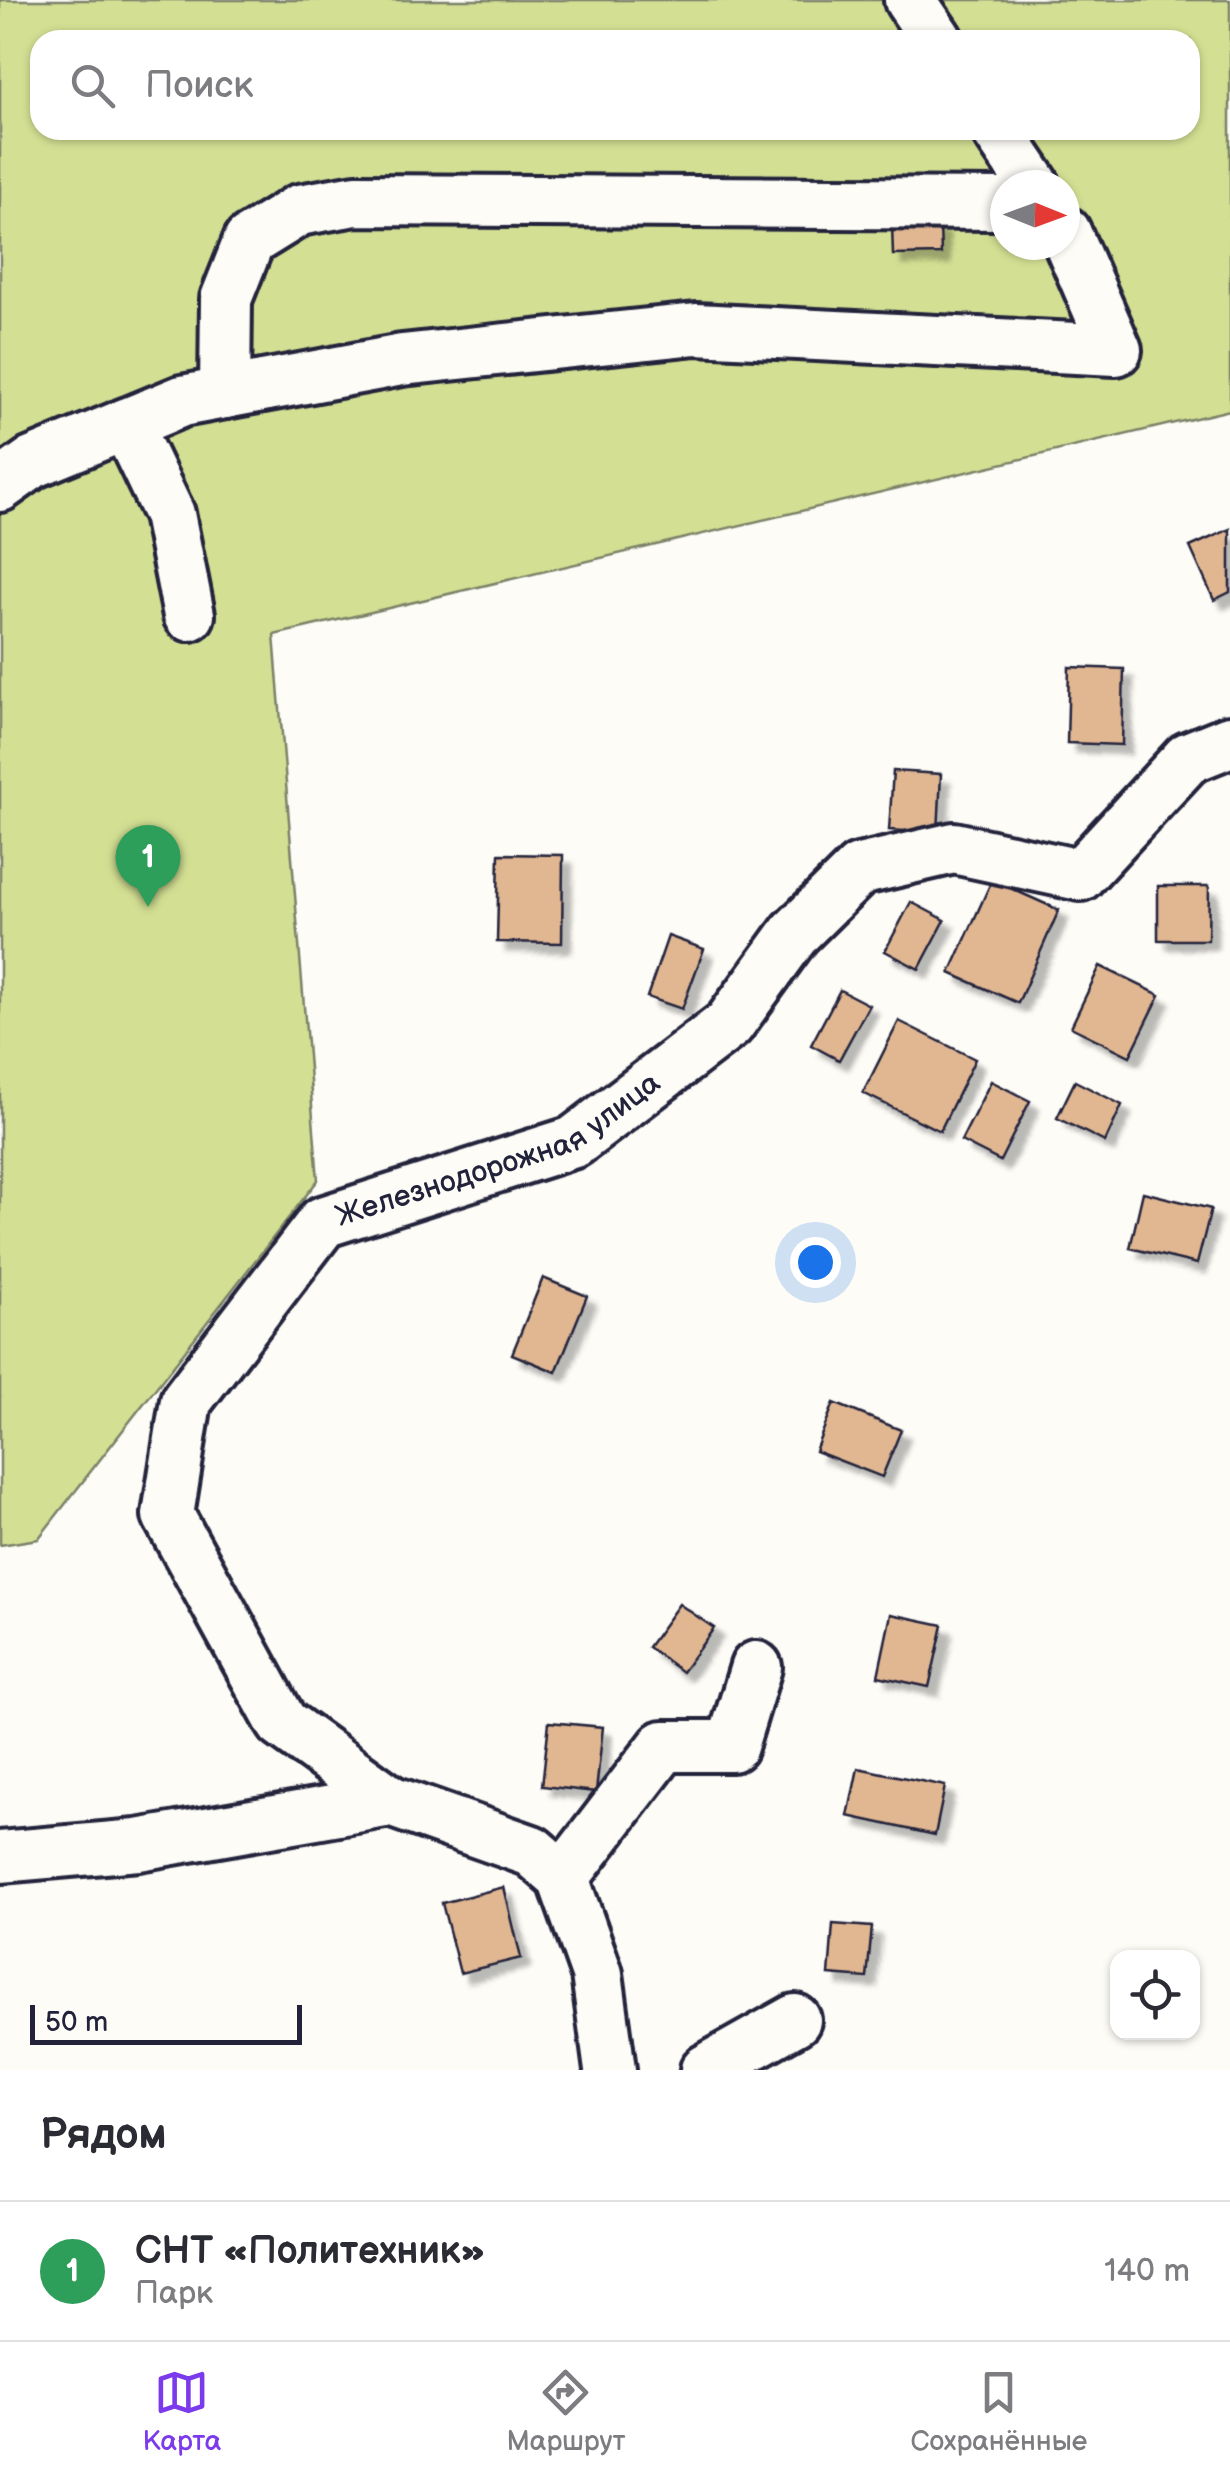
<!DOCTYPE html>
<html lang="ru">
<head>
<meta charset="utf-8">
<style>
  :root { --surface:#fff; --page:#f7f7f7; --text:#2b2b33; --muted:#7c7c81; --line:#e1e1e2; --accent:#7c3aed }
  body { margin:0; font-family:"Balsamiq Sans",sans-serif; background:var(--page); color:var(--text) }
  .controls { position:absolute; right:30px; bottom:30px; display:grid; overflow:hidden; border-radius:20px; box-shadow:0 2px 8px #0004 }
  .controls button { width:90px; height:90px; display:grid; place-items:center; padding:0; border:0; border-bottom:2px solid var(--line); background:var(--surface); color:var(--text); font:50px sans-serif }
  .compass { position:absolute; left:990px; top:170px; width:90px; height:90px; border-radius:50%; background:var(--surface); box-shadow:0 2px 8px #0004; rotate:91deg }
  .scale { position:absolute; left:30px; bottom:25px; width:272px; box-sizing:border-box; padding-left:10px; border:5px solid #22223b; border-top:0; font-size:28px; line-height:35px; white-space:nowrap; color:#22223b; -webkit-text-stroke:8px #fdfcf7; paint-order:stroke }
  .you { position:absolute; left:815px; top:1262px; width:35px; height:35px; margin:-25px; border:8px solid #fff; border-radius:50%; background:#1a73e8; box-shadow:0 0 0 15px #1a73e833 }
  .badge { display:grid; place-items:center; width:65px; height:65px; border-radius:50%; background:var(--accent); color:#fff; font-size:32px; font-weight:700 }
  .pin { position:absolute; translate:-50% -82px; filter:drop-shadow(0 2px 5px #0008) }
  .pin::after { content:''; position:absolute; top:52px; width:35px; height:30px; background:inherit; clip-path:polygon(0 0,100% 0,50% 100%) }
  .list { margin:0; padding:0; list-style:none }
  h2 { display:flex; justify-content:space-between; align-items:center; height:130px; margin:0; padding:0 40px; font-size:42px }
  h2 small { font-size:32px; font-weight:400; color:var(--muted) }
  .list li { display:grid; grid-template-columns:65px 1fr auto; gap:30px; align-items:center; box-sizing:border-box; height:140px; padding:0 40px; border-top:2px solid var(--line) }
  .list b { display:block; font-size:38px; white-space:nowrap }
  .list p { margin:0; font-size:32px; white-space:nowrap; color:var(--muted) }
  .list em { font-size:32px; font-style:normal; color:var(--muted) }
  .icon { flex:none; width:55px; height:55px; fill:none; stroke:currentColor; stroke-width:2; stroke-linecap:round; stroke-linejoin:round }
  .map { position:relative; flex:none; width:1230px; height:2070px; overflow:hidden }
  .search { position:absolute; background:var(--surface); box-shadow:0 2px 8px #0004; left:30px; right:30px; top:30px; height:110px; display:flex; align-items:center; gap:25px; box-sizing:border-box; padding:0 35px; border-radius:30px; color:var(--muted); font-size:38px }
  .sheet { height:270px; background:var(--surface) }
  nav { display:flex; justify-content:space-around; align-items:center; box-sizing:border-box; height:140px; border-top:2px solid var(--line); background:var(--surface); font-size:28px; color:var(--muted) }
  nav a { display:grid; justify-items:center; gap:5px }
  nav .on { color:var(--accent) }
  .map>svg:first-child { display:block }
  .green { fill:#d3e093; stroke:#7a8167; stroke-width:2.5; fill-rule:evenodd }
  .building { fill:#e1b792; stroke:#22223b; stroke-width:2.5; filter:url(#shadow) }
  .lines { fill:none; stroke-linecap:round; stroke-linejoin:round }
  .minor-casing { stroke:#22223b; stroke-width:58 }
  .minor { stroke:#fdfcf7; stroke-width:50 }
  .labels { text-anchor:middle; dominant-baseline:central; stroke-width:8; stroke-linejoin:round; paint-order:stroke }
  .street-label { font-size:30px; fill:#22223b; stroke:#fdfcf7 }
</style>
</head>
<body>
<div class="map">
<svg width="1230" height="2070" viewBox="0 0 1230 2070">
  <defs>
    <filter id="shadow"><feDropShadow dx="9" dy="9" stdDeviation="2.5" flood-color="#0004"/></filter>
  </defs>
  <rect width="100%" height="100%" fill="#fdfcf7"/>
  <filter id="ink" filterUnits="userSpaceOnUse"><feTurbulence type="fractalNoise" baseFrequency=".01" numOctaves="2"/><feDisplacementMap in="SourceGraphic" scale="20" xChannelSelector="R" yChannelSelector="G"/><feConvolveMatrix kernelMatrix="1 2 1 2 8 2 1 2 1" color-interpolation-filters="sRGB"/></filter>
  <g filter="url(#ink)">
    <!-- green -->
    <path class="green" d="M0,0H1230V410L274,635L318,1180L38,1539L0,1545ZM40,40H1190V130H40ZM1005,185H1065V245H1005Z"/>
    <!-- building -->
    <path class="building" d="M940,224L941,254L893,255L892,225Z
      M1230,529V592L1214,600L1190,547Z
      M1069,667L1124,669L1122,745L1067,743Z
      M893,771L941,774L938,833L889,830Z
      M499,854L563,855L562,943L497,942Z
      M992,880L1059,910L1018,1003L950,973Z
      M1158,886H1209L1208,940H1158Z
      M911,902L945,920L919,969L885,951Z
      M668,936L704,949L682,1009L647,997Z
      M1100,966L1160,995L1130,1056L1071,1027Z
      M840,990L869,1005L839,1060L811,1045Z
      M899,1021L975,1059L940,1131L863,1093Z
      M991,1081L1030,1101L1000,1161L961,1141Z
      M1075,1081L1122,1105L1105,1142L1057,1118Z
      M1143,1192L1211,1209L1197,1264L1130,1248Z
      M543,1278L587,1296L556,1372L512,1354Z
      M834,1403L901,1430L882,1477L815,1451Z
      M679,1604L714,1628L682,1672L648,1647Z
      M891,1614L943,1625L929,1687L878,1676Z
      M549,1722L603,1727L596,1792L542,1786Z
      M858,1768L945,1786L935,1835L848,1816Z
      M504,1887L521,1958L460,1973L442,1903Z
      M833,1924L872,1927L867,1978L829,1975Z"/>
    <g class="lines">
      <!-- minor casing -->
      <g class="minor-casing">
        <g id="minor">
          <path d="M910,0L937,40"/>
          <path d="M997,130L1034,185"/>
          <path d="M225,393L226,299L249,241L299,210L356,200L1005,204"/>
          <path d="M126,424L169,514L189,615"/>
          <path d="M0,486L32,463L182,401L402,360L696,329L1116,350L1065,232"/>
          <path id="s1" d="M390,1801L282,1723L168,1515L186,1401L323,1222L574,1142L729,1024L795,933L859,870L954,848L1080,875L1188,758L1230,741"/>
          <path d="M0,1857L138,1845L390,1801L532,1851L563,1878L597,1974L610,2070"/>
          <path d="M563,1878L664,1746H732L756,1667"/>
          <path d="M706,2070L795,2020"/>
        </g>
      </g>
      <!-- minor -->
      <use href="#minor" class="minor"/>
    </g>
  </g>
  <g class="labels">
    <!-- street labels -->
    <g class="street-label">
      <text stroke="none"><textPath href="#s1" startOffset="902">Железнодорожная улица</textPath></text>
    </g>
  </g>
</svg>
<div class="controls">
<button><svg class="icon" aria-label="locate" viewBox="0 0 24 24"><circle cx="12" cy="12" r="6"/><path d="M12 2v4M12 18v4M2 12h4M18 12h4"/></svg></button>
</div>
<svg class="compass" viewBox="-18 -18 36 36"><path d="M0-13l5 13h-10z" fill="#e53935"/><path d="M0 13l5-13h-10z" fill="#7c7c81"/></svg>
<div class="scale">50 m</div>
<div class="you"></div>
<div class="pin badge" style="left:148px;top:907px;background:#2e9e5b">1</div>
<div class="search"><svg class="icon" aria-label="search" viewBox="0 0 24 24"><circle cx="10" cy="10" r="6"/><path d="M15 15l6 6"/></svg>Поиск</div>
</div>
<section class="sheet">
<h2>Рядом<small></small></h2>
<ul class="list">
<li><span class="badge" style="background:#2e9e5b">1</span><div><b>СНТ «Политехник»</b><p>Парк</p></div><em>140 m</em></li>
</ul>
</section>
<nav>
<a class="on"><svg class="icon" aria-label="map" viewBox="0 0 24 24"><path d="M3 6l6-2 6 2 6-2v14l-6 2-6-2-6 2zM9 4v14M15 6v14"/></svg>Карта</a>
<a><svg class="icon" aria-label="directions" viewBox="0 0 24 24"><path d="M12 3l9 9-9 9-9-9zM9 14v-3h6M13 9l2 2-2 2"/></svg>Маршрут</a>
<a><svg class="icon" aria-label="saved" viewBox="0 0 24 24"><path d="M7 4h10v16l-5-4-5 4z"/></svg>Сохранённые</a>
</nav>
</body>
</html>
